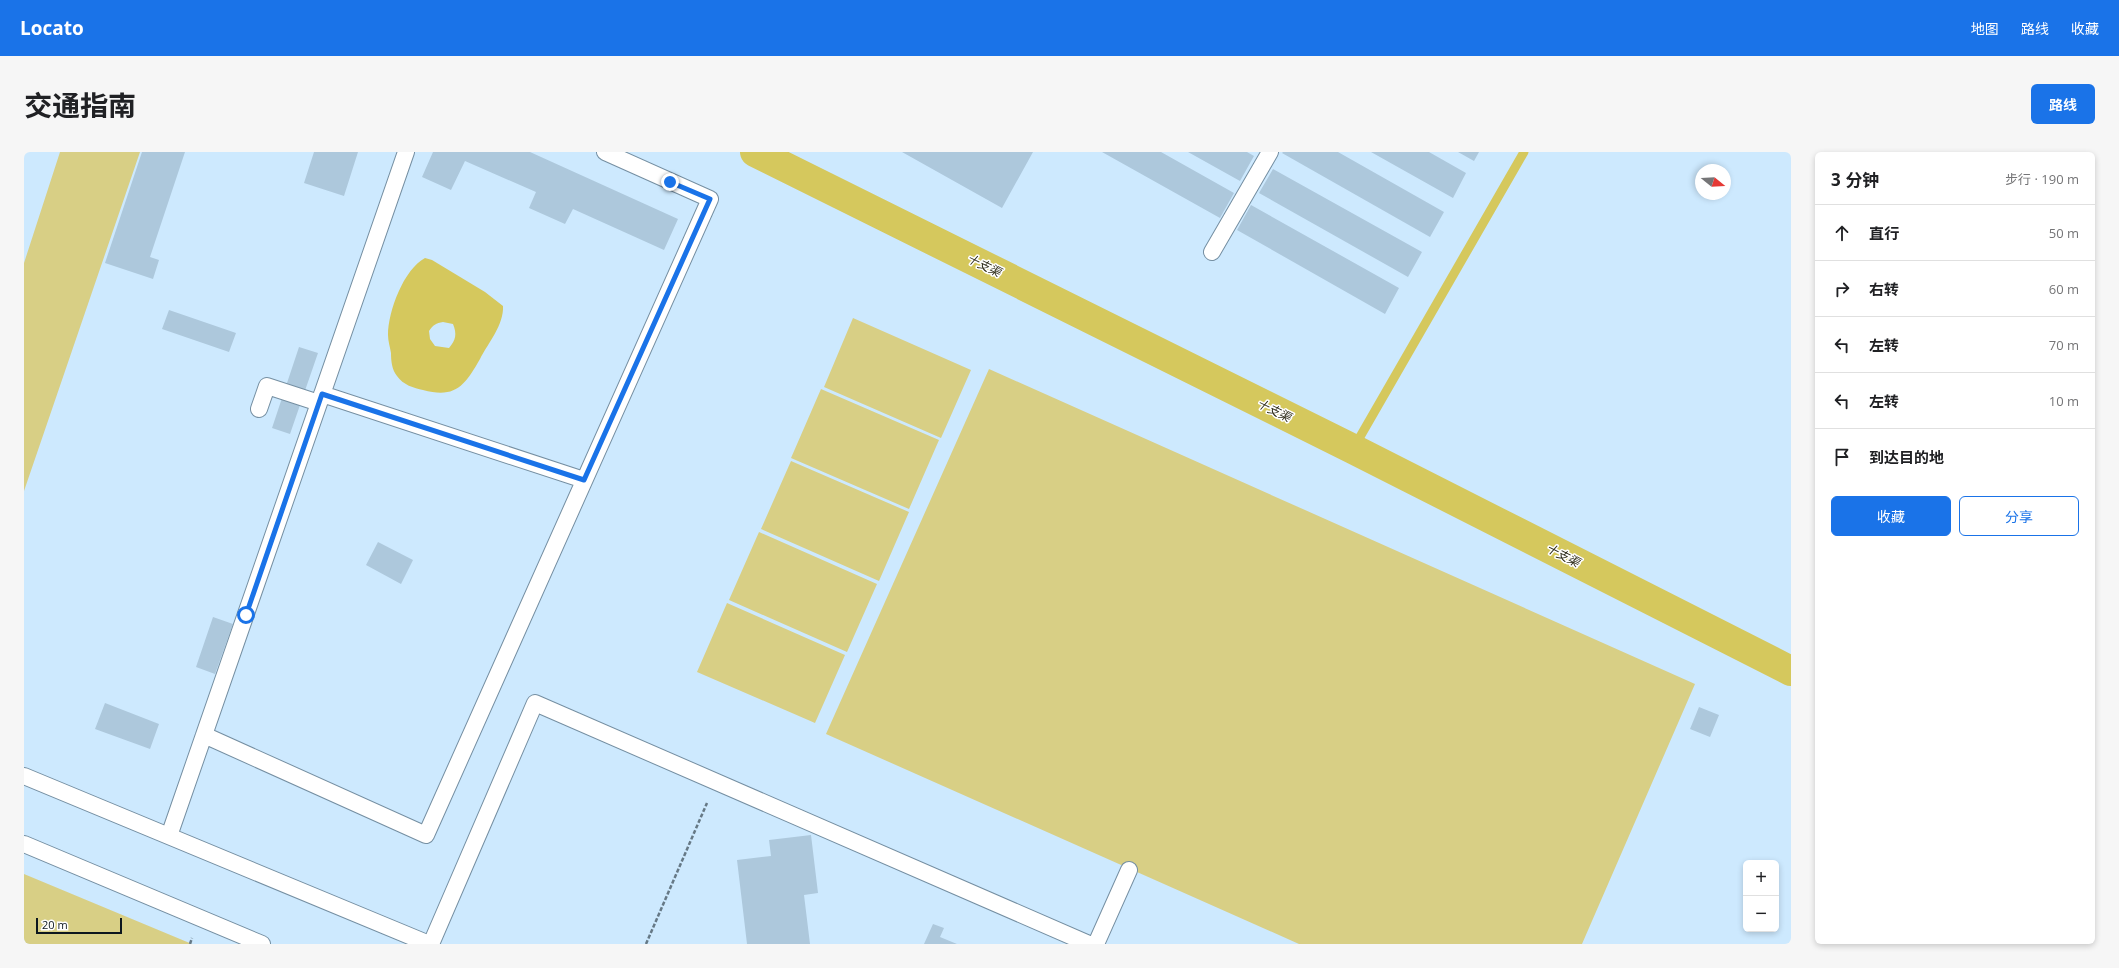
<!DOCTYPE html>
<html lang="zh">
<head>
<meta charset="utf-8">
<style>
  :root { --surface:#fff; --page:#f6f6f6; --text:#202124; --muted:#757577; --line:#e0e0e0; --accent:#1a73e8 }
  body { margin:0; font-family:"Open Sans","Noto Sans SC",sans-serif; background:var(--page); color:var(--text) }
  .controls { position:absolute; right:12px; bottom:12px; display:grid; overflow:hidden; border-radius:6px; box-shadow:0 2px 6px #0003 }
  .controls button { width:36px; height:36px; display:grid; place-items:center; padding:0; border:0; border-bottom:1px solid var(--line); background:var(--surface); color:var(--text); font:20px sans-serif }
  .compass { position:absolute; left:1671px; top:12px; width:36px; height:36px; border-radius:50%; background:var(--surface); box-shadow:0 2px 6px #0003; rotate:108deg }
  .scale { position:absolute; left:12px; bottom:10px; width:86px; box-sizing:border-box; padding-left:4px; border:2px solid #0d171e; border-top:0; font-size:11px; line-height:14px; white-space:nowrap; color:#0d171e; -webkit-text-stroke:3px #fff; paint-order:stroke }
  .stop { position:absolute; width:12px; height:12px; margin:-9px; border:3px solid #1a73e8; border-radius:50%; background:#fff }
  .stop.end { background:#1a73e8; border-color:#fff; box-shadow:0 1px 4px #0008 }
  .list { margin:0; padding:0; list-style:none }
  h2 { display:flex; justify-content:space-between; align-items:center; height:52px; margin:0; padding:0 16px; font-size:17px }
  h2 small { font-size:13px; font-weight:400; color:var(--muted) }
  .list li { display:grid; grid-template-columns:26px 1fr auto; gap:12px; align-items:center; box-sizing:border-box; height:56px; padding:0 16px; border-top:1px solid var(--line) }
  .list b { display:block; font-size:15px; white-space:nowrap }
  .list em { font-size:13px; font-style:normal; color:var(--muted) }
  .actions { display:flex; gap:8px; padding:12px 16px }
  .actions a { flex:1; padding:9px 0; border:1px solid var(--accent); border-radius:6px; text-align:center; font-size:14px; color:var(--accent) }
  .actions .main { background:var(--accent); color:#fff }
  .icon { flex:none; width:22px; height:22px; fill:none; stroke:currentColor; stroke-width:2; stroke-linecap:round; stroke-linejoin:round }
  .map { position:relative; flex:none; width:1767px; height:792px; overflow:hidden; border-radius:6px }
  header { display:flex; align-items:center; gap:24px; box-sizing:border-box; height:56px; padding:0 20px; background:var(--accent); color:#fff }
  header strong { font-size:19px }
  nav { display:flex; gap:22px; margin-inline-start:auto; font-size:14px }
  .intro { display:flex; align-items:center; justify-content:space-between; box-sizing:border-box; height:96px; padding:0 24px }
  h1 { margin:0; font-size:28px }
  .button { padding:10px 18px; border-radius:6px; background:var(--accent); color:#fff; font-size:14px; font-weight:700 }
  main { display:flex; gap:24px; padding:0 24px }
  aside { flex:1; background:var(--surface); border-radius:6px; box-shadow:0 2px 6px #0003 }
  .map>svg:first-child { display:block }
  .green { fill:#d8cf85 }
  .water { fill:#d5c85d; fill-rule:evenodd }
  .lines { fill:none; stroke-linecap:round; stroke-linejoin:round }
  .stream { stroke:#d5c85d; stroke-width:9 }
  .canal { stroke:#d5c85d; stroke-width:30 }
  .building { fill:#adc8dc }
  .lane-casing { stroke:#758fa2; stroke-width:18 }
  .path { stroke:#667986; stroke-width:2.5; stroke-dasharray:4 2; stroke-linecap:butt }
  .lane { stroke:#fff; stroke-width:16 }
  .route { stroke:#1a73e8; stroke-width:5 }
  .labels { text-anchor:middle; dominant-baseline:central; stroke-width:3; stroke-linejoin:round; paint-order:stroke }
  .water-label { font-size:12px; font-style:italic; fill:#2d2b18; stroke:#fff }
</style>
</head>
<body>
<header>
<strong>Locato</strong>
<nav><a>地图</a><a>路线</a><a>收藏</a></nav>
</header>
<div class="intro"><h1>交通指南</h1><a class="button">路线</a></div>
<main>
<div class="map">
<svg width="1767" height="792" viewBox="0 0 1767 792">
  <rect width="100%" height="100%" fill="#cde9fe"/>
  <!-- green -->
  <path class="green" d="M36,0H116L0,339V111Z
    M829,166L947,218L917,286L800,235Z
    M965,217L1671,532L1558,792H1275L802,582Z
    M797,237L915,288L885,357L767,306Z
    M767,309L885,360L855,429L737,377Z
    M735,380L853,432L823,500L705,448Z
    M703,451L821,503L791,571L673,520Z
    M0,722L168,792H0Z"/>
  <!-- water -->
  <path class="water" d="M401,106L408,108L461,140L479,154C480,173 464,191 456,207C441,233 432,247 399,238C390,236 379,233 373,224C368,218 367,209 367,201C366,195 364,189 364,183C364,159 380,117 401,106ZM419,170L429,172C433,182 432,188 425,196L411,194L406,187L405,179C409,173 412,171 419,170Z"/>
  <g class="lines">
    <!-- stream -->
    <path class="stream" d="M1329,297L1500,0"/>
    <!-- canal -->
    <path class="canal" d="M731,0L1329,297L1767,519"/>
  </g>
  <!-- building -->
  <path class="building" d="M118,0H161L126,105L135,108L129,127L81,111Z
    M290,0H334L320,44L280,31Z
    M409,0H506L654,67L640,98L549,57L541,72L505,56L512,40L441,9L427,38L398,25Z
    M878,0H1009L978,56Z
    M1078,0H1137L1210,41L1196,66Z
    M1164,0H1223L1230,4L1216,29Z
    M1259,0H1314L1420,60L1406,85L1258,1Z
    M1347,0H1405L1442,21L1429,46Z
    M1434,0H1455L1450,9Z
    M1249,17L1398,100L1384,125L1235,41Z
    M1227,53L1375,136L1361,162L1213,78Z
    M145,158L212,181L205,200L138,177Z
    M275,195L294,201L266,282L248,276Z
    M354,390L389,408L377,432L342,413Z
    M189,465L209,472L191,522L172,515Z
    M81,551L135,572L126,597L71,577Z
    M1675,555L1695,563L1686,585L1666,577Z
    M787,683L794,741L780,743L786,792H723L713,708L747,704L745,688Z
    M909,772L920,776L916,785L933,792H900Z"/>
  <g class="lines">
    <!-- lane casing -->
    <g class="lane-casing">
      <path id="lane" d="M1188,100L1246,0
        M298,242L560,328
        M235,257L243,234L295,251
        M180,583L402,683L686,47L581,0
        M0,624L405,792
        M145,684L382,0
        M0,692L238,792
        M407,792L511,551L1065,792
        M1072,792L1105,718"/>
    </g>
    <!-- path -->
    <path class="path" d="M166,792L168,786
      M622,792L683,651"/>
    <!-- lane -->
    <use href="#lane" class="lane"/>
  </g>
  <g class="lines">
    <!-- route -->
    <path class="route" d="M222,463L298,242L560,328L686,47L646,30"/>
  </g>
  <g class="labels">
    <!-- water labels -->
    <g class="water-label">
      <text transform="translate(960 113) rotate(26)">十支渠</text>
      <text transform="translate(1250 258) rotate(26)">十支渠</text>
      <text transform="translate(1539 403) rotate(27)">十支渠</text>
    </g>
  </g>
</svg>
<div class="controls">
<button>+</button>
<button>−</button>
</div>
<svg class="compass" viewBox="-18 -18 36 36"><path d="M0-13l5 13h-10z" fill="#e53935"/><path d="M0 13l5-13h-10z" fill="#757577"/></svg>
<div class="scale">20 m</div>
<div class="stop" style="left:222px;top:463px"></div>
<div class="stop end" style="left:646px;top:30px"></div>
</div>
<aside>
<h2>3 分钟<small>步行 · 190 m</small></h2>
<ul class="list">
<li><svg class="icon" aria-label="ahead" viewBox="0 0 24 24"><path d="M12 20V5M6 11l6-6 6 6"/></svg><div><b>直行</b></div><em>50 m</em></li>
<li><svg class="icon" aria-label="right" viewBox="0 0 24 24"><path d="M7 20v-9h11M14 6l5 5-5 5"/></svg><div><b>右转</b></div><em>60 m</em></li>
<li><svg class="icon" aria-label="left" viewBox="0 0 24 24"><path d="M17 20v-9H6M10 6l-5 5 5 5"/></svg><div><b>左转</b></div><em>70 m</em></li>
<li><svg class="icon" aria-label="left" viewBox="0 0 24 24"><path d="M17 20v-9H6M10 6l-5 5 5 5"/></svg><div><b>左转</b></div><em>10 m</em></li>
<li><svg class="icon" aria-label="arrive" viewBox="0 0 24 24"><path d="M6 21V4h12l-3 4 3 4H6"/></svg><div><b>到达目的地</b></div></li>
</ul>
<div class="actions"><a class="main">收藏</a><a>分享</a></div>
</aside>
</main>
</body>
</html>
